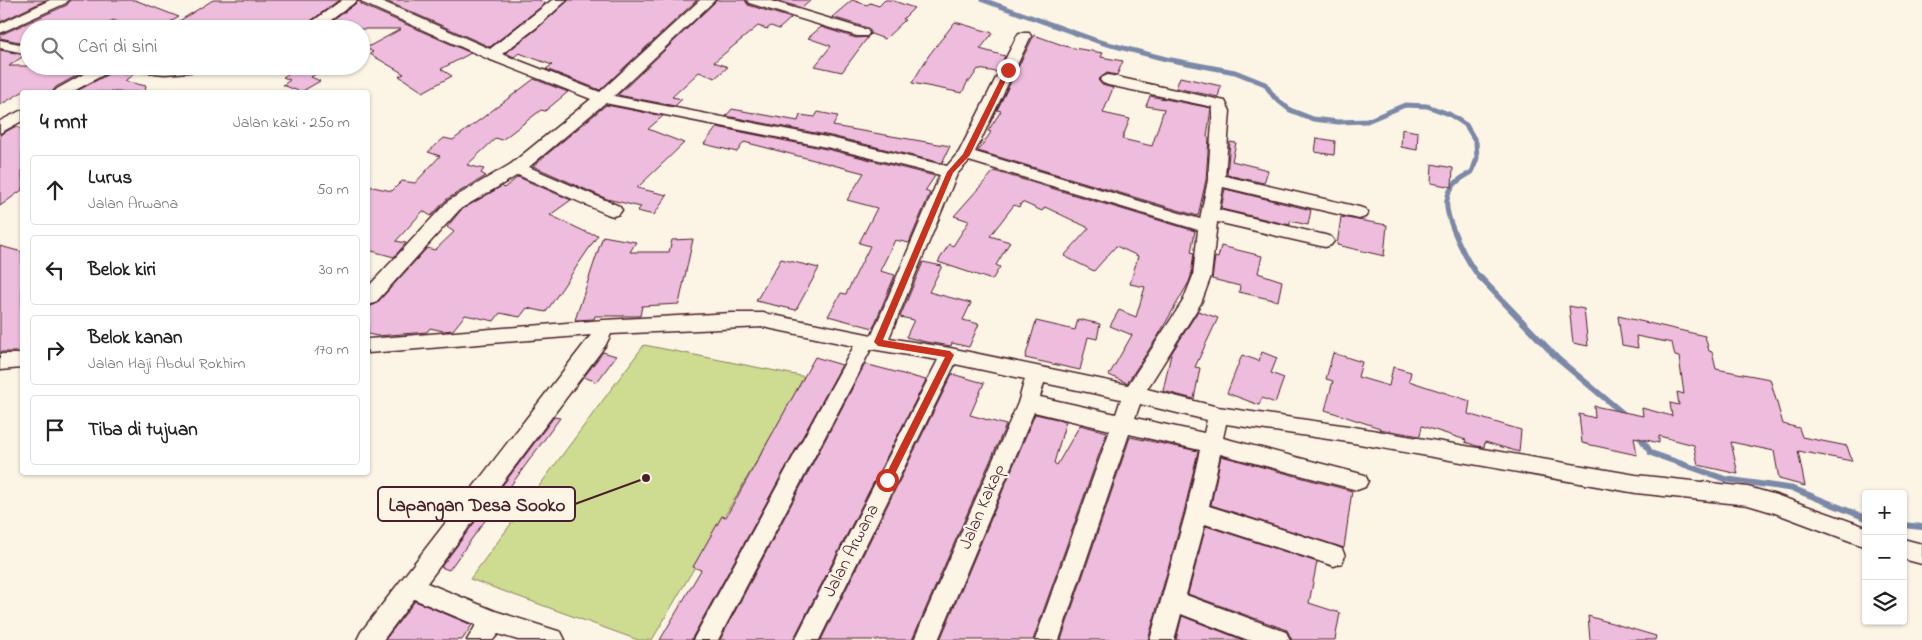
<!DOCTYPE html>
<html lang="id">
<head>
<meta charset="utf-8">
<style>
  :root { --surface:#fff; --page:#f2f2f2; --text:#222; --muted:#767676; --line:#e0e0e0 }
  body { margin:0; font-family:"Indie Flower",sans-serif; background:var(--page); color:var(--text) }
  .controls { position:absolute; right:15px; bottom:15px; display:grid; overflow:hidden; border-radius:5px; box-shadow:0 1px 4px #0004 }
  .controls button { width:45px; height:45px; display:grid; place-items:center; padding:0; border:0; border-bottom:1px solid var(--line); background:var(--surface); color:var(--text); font:25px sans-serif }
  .stop { position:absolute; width:15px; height:15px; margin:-11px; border:4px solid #c8321e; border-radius:50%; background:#fff }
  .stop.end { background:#c8321e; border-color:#fff; box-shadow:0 1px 5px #0008 }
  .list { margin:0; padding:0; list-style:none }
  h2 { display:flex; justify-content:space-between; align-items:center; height:65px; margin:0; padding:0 20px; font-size:21px }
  h2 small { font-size:16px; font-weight:400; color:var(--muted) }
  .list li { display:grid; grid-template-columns:32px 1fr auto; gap:15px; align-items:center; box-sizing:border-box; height:70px; margin:0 10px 10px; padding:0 10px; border:1px solid var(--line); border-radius:5px }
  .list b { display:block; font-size:19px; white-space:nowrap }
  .list p { margin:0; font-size:16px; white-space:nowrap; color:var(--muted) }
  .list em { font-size:16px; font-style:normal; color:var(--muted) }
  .icon { flex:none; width:28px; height:28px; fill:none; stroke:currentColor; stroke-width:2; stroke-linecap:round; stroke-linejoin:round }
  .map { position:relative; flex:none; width:1922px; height:640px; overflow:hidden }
  .search { position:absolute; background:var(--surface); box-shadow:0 1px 4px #0004; left:20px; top:20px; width:350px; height:55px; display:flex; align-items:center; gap:12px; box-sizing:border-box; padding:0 18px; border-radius:28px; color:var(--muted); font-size:19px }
  .panel { position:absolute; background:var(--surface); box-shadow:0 1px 4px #0004; left:20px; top:90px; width:350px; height:385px; border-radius:5px }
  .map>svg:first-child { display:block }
  .green { fill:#cddc90; stroke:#8c7e5e }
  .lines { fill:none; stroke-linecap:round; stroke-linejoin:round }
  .stream-far1 { stroke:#7c88a7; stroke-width:5 }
  .stream { stroke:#7c88a7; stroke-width:6 }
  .building { fill:#eebcdc; stroke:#4a1f2b }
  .street-casing { stroke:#4a1f2b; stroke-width:3 }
  .street { fill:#fcf5e5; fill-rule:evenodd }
  .route { fill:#c8321e }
  .labels { text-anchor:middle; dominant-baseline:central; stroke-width:4.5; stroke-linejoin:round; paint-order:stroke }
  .street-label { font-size:18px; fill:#4a1f2b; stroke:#fcf5e5 }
  .leader { fill:none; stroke:#4a1f2b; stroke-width:2 }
  .callout-dot { fill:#4a1f2b; stroke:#fcf5e5; stroke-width:2 }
  .callout { fill:#fcf5e5; stroke:#4a1f2b; stroke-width:2 }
  .callout-label { font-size:19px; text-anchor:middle; font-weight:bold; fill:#4a1f2b }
</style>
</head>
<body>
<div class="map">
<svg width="1922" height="640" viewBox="0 0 1922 640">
  <rect width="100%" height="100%" fill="#fcf5e5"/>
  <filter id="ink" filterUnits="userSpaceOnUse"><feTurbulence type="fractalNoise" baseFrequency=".02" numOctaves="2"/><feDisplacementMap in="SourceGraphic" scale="10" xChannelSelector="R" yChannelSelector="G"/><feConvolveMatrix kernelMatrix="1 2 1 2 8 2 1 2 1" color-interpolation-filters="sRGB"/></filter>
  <g filter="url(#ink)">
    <!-- green -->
    <path class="green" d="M644,345L806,377L652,640H638L470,579Z"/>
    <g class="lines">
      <!-- stream-far1 -->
      <path class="stream-far1" d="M983,0L1100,42L1166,59L1235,72L1265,84L1274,97L1290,110L1313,119L1338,122L1367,121L1405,105L1427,106L1449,114L1466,125L1476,142L1477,158L1472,172C1461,178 1449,185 1447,200C1444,218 1468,264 1480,278"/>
      <!-- stream -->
      <path class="stream" d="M1479,276L1558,359L1626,416
        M1638,434L1651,453L1725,479L1794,489L1866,518
        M1903,525L1922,527"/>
    </g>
    <!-- building -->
    <path class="building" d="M0,0H46L0,22Z
      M70,0H135L179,17L158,29H135L113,20L101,29H29V44L0,38V35L67,5Z
      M213,0H339L300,29H192L176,23Z
      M384,0H539L546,3L490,47Z
      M569,0H697L600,90L546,69L552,65L519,53L514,57L506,53L538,28Z
      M717,0H745L748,5L791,18L779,29L771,26L767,29L758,26L714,62L728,67L715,78L699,72L672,97L682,99L675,106L618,95Z
      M774,0H811L802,8Z
      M852,0L867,5L870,3L879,6L885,0H891L914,8L903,19L905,20L885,39L871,34L869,36L871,32L868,28L832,17Z
      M359,1L362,5L471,53L441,69L452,76L423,92L399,76L404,74L370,54L373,52L366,48L401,29H322Z
      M955,22L993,33L980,49L1005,56L997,72L978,69L970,81H968L962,93L912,83L929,55Z
      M821,27L856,38L868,37L842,72L815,66L831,46L808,38Z
      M1034,35L1068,47L1103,53L1101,57L1123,61L1117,75L1107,73L1098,80L1102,85L1113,88L1103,113L1130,119L1122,139L1152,146L1164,109L1146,106L1150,96L1211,108L1207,137L1209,138L1206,180L1198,216L978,151L991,132L988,131L1001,111L997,110Z
      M0,50L25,55L9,66H78L87,70L56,87L52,92H22L0,105Z
      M301,66H328L311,77L320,81L301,92L283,85L290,80L283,77Z
      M114,71L133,75L124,81L146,86L145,92H75Z
      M1180,77L1221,86L1218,97L1176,88Z
      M534,79L568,92L545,111L541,110L502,140L496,138L467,165L484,169L481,173L486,176L447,199L431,216L423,211L396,241L406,243L394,257L368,250V186L392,191L402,181L415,183L440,156L428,152L444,138L453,140Z
      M606,105L663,116L648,129L684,143L637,188L667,195L654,215L637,211L641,207L607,199L533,166Z
      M732,109L798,121L800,115L815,117L818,112L838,116L833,126L950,146L942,163L831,136L726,116Z
      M16,126L22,130V190L0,206V135Z
      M717,127L831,150L935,176L925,191L930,193L909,243L895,240L880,271L895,275L873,328L828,316L841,293L846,294L870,246L859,243L877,208L847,200L864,173L744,142L737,152L704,144Z
      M1402,129L1418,132L1417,150L1401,147Z
      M1317,138L1335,141L1334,155L1315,152Z
      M1230,142L1236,143L1232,161L1268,170L1264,183L1227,175Z
      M1432,164L1453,168L1452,187L1431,183Z
      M994,171L1195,231L1191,252L1194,253L1191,276L1189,282L1158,336L1127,383L1109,375L1132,335L1110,326L1119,310L1136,317L1145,287L1130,284L1138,256L1116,246L1094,271L1064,256L1089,228L1045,207L1042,211L1022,202L1019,207L1014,205L990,236L1010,242L996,265L1000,267L992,280L938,262L949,244L953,246L969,221L954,216Z
      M518,177L571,200L550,215L588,233L598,235L546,312L527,308L520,317L500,313L494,321L465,315L453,330L443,331L430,328L427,332L377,336L368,334V307L376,304L427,248L435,250L454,232L447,227L461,210L502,186L504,188Z
      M1225,189L1311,210L1308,225L1290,221V225L1221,209Z
      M1341,217L1387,225L1384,256L1337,245Z
      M603,236L636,242L630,252H669L672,240L693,239L679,304L642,306L640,316H595L594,319L575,320Z
      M0,246L22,252V346L17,352H0Z
      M1221,246L1262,256L1258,273L1282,281L1278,301L1239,292L1240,286L1212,279L1215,257L1218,258Z
      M781,259L819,268L796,310L756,301Z
      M923,262L942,266L929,292L971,303L963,320L979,324L969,347L952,343L951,346L926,342L906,337L914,320L900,317Z
      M1569,306L1584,309L1588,346L1573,343Z
      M1198,311L1218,318L1195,367L1200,368L1194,399L1163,391L1171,354Z
      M1618,316L1705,336L1709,351L1712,352L1716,369L1770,379L1783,424L1799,428L1802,437L1847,446L1852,461L1798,451L1805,486L1779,479L1774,451L1731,442L1738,474L1698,465L1694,445L1659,436V443L1634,437L1637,455L1582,443L1579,414L1595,418L1594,406L1643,416L1642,408L1672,416L1670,403L1679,405L1677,392L1684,394L1679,357L1675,356L1672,343L1636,336L1638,348L1622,345Z
      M1078,319L1100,324L1097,339L1088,337L1080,370L1025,358L1036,321L1075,330Z
      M603,352L616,356L597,382L584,377Z
      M1262,352L1277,358L1271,373L1284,378L1275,403L1262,398L1259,405L1227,393L1242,355L1259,361Z
      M1333,353L1362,362L1358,377L1389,386L1393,367L1411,372L1409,381L1470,401L1468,414L1521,430L1519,452L1485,442L1484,447L1477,446L1465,442L1466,440L1422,426L1420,436L1379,429L1380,428L1325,410L1333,381L1326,379Z
      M815,357L842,365L691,640H660L701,570L693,567L722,516L726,517Z
      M865,364L926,380L793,640H720Z
      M952,374L984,383L970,415L1006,425L912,640H821Z
      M1035,414L1066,421L1054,463L1057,465L1080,425L1107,432L1033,640H940Z
      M554,417L560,418L449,570L441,567Z
      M1130,437L1198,451L1184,512L1148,640H1061Z
      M1221,456L1352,491L1344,548L1211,505Z
      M1206,526L1317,562L1309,603L1340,613L1335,640H1292L1287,630L1188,594Z
      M415,601L472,625L462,640H385Z
      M1182,616L1243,640H1176Z
      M1588,616L1656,636L1655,640H1590Z"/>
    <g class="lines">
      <!-- street casing -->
      <g class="street-casing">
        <path id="street" d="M50,0H68L66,3L0,33V24Z
          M342,0H358L319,29H302Z
          M361,0H379L490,49L552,0H567L537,27L502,54L600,92L700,0H715L614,96L831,138L947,166L959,152L1017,36L1019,33H1029L1031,36L975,152L1200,219L1208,180L1213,107L1108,85L1103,83L1100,80L1103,77L1108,75L1225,101L1230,111L1225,176L1359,207L1365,209L1368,213L1365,217L1359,219L1223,187L1219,210L1325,235L1331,237L1334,241L1331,245L1325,247L1217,222L1211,276L1201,303L1147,389L1218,407L1348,426L1636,475L1748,487L1776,495L1866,527V547L1775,513L1748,505L1636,493L1348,442L1226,424L1223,438L1365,475L1368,481L1365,487L1357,490L1220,454L1209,506L1334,546L1342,549L1345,556L1342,563L1334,566L1205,524L1186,595L1286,632L1290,640H1248L1181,614L1174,640H1150L1186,512L1200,450L1129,434L1059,640H1035L1110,430L1034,412L938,640H914L1018,403L1025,379L955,364L819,640H795L938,360L871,349L718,640H693L854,346L763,327L611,334L605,346L427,583L495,611L561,632L565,640H518L498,634L493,640H467L476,625L414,599L383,640H357L361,632L591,335L368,353V339L604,320L732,313H763L872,335L940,175L831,148L605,103L529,167L619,206L622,210L619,214L613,216L607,214L518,175L460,209L375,303L368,305V287L448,201L511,164L591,99L486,58L363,3ZM969,161L1198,230L1193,276L1183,301L1128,385L950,348L889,338L957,174ZM1044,383L1121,399L1116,414L1040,397ZM1140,404L1207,420L1204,433L1135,418Z
          M747,0H768L867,30L869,33L867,36H857L749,3Z
          M0,40L29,46V54L0,48Z
          M98,66H218L216,69L211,70L165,74L114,69L72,92H54L57,89Z
          M22,110V121L0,133V121Z
          M0,354H22V368L0,370Z
          M1903,539L1922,544V564L1903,559Z"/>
      </g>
      <!-- street -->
      <use href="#street" class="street"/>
    </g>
  </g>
  <!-- route -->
  <path class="route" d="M1008,68L1011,70L970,155L953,173L883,340L950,351L954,355L891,482L887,483L883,480L945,357L878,346L874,342L947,172L963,154L1005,70Z"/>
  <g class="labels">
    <!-- street labels -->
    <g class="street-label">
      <text transform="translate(983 507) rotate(-67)">Jalan Kakap</text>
      <text transform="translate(852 551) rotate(-63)">Jalan Arwana</text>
    </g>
  </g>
  <!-- callouts -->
  <path class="leader" d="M646 478L575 504"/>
  <circle class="callout-dot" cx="646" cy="478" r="5"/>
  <rect class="callout" x="378" y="487" width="197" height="34" rx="5"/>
  <g class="callout-label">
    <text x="477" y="511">Lapangan Desa Sooko</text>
  </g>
</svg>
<div class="controls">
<button>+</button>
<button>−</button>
<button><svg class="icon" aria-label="layers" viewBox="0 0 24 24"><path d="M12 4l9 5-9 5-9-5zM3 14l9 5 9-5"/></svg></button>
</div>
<div class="stop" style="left:887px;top:480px"></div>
<div class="stop end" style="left:1008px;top:70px"></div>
<div class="search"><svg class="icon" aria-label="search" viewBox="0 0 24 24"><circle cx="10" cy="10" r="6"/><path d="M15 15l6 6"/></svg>Cari di sini</div>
<section class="panel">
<h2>4 mnt<small>Jalan kaki · 250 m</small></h2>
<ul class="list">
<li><svg class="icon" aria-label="ahead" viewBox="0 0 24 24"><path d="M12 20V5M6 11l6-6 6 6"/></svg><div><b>Lurus</b><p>Jalan Arwana</p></div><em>50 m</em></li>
<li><svg class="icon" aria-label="left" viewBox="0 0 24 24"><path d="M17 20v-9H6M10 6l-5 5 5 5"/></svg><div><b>Belok kiri</b></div><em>30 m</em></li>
<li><svg class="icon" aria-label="right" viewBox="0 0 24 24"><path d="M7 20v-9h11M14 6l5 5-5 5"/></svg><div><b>Belok kanan</b><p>Jalan Haji Abdul Rokhim</p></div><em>170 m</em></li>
<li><svg class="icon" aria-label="arrive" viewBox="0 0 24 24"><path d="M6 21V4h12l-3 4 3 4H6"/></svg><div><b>Tiba di tujuan</b></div></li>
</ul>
</section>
</div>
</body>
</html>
